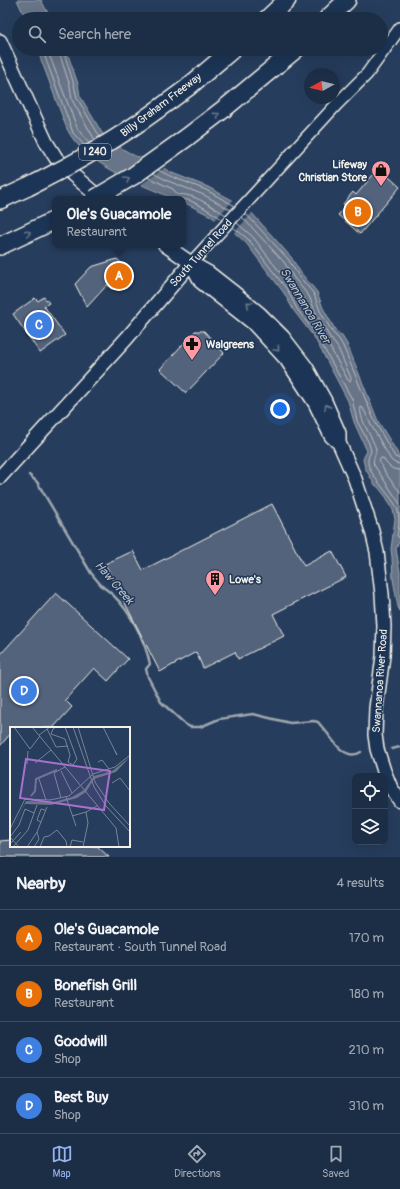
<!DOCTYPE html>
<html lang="en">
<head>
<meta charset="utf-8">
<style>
  :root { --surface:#1c2e46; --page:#25364d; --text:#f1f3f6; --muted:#a0a8b3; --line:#3a4a5f; --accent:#95b2f1 }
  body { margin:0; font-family:Pangolin,sans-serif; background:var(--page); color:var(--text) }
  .controls { position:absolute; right:12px; bottom:12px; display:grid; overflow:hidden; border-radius:8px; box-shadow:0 4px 16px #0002 }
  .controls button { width:36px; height:36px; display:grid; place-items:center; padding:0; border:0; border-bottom:1px solid var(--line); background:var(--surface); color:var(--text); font:20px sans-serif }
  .compass { position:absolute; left:304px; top:68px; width:36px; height:36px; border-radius:50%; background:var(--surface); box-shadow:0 4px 16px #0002; rotate:262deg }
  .you { position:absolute; left:280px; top:409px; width:14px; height:14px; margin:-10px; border:3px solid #fff; border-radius:50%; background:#1a73e8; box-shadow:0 0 0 6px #1a73e833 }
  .badge { display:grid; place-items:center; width:26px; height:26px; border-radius:50%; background:var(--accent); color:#fff; font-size:13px; font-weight:700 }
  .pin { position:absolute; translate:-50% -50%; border:2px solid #fff; box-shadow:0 1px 4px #0006 }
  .popup { position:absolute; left:52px; top:196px; width:134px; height:52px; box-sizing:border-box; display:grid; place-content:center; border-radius:8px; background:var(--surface); filter:drop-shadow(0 1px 3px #0005); font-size:13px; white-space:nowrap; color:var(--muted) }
  .popup b { font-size:15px; color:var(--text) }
  .popup::after { content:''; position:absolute; left:50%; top:100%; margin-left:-8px; border:8px solid transparent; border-top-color:var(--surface) }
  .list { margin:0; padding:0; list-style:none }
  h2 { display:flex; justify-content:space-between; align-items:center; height:52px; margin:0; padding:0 16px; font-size:17px }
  h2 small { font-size:13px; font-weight:400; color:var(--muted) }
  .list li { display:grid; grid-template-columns:26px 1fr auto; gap:12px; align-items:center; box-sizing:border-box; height:56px; padding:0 16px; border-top:1px solid var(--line) }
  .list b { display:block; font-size:15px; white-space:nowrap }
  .list p { margin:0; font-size:13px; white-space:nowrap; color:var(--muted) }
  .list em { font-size:13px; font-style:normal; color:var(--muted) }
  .icon { flex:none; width:22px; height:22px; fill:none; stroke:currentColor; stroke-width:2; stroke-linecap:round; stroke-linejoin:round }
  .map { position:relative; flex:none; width:400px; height:857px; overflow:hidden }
  .search { position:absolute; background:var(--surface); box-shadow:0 4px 16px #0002; left:12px; right:12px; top:12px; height:44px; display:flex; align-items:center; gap:10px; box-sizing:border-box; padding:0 14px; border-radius:22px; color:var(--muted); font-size:15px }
  .sheet { height:276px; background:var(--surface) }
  nav { display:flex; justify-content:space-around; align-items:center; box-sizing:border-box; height:56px; border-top:1px solid var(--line); background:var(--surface); font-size:11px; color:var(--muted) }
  nav a { display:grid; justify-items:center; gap:2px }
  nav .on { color:var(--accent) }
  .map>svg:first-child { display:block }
  .water { fill:#677588; stroke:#9fa7ae }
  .pier { fill:#263d5d }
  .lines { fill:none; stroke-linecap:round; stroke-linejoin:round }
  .shore { stroke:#bcbfc2; stroke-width:1 }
  .stream { stroke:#9fa7ae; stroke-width:2.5 }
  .building { fill:#52647b; stroke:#f4f1e8 }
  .tertiary-casing { stroke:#f4f1e8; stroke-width:14 }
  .secondary-casing { stroke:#f4f1e8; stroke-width:16 }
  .motorway-casing { stroke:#f4f1e8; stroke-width:20 }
  .tertiary { stroke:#1d3557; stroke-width:11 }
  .secondary { stroke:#1d3557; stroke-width:13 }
  .motorway { stroke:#1d3557; stroke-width:17 }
  .motorway-bridge-casing { stroke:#f4f1e8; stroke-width:20; stroke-linecap:butt }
  .motorway-bridge { stroke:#1d3557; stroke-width:17 }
  .oneway { stroke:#68778a }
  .labels { text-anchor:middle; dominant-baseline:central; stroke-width:3; stroke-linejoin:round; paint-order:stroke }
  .shield { fill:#1d3557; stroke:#b4b9bc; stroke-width:1 }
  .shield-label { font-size:10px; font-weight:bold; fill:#f4f1e8 }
  .street-label { font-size:11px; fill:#f4f1e8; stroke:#1d3557 }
  .poi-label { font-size:11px; font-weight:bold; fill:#f4f1e8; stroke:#1d3557; text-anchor:start }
  .water-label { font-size:12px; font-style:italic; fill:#bcbfc2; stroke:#1d3557 }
  .inset-river { fill:none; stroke:#677588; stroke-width:2 }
  .inset-road { fill:none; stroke:#788595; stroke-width:1 }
  .view { fill:#a571cd; fill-opacity:0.15; stroke:#a571cd; stroke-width:2 }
  .inset-edge { fill:none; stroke:#f4f1e8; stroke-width:2 }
</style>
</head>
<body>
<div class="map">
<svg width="400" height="857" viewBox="0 0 400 857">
  <rect width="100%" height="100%" fill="#263d5d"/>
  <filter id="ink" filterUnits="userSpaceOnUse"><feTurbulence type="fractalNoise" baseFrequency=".025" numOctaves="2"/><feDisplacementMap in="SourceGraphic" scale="8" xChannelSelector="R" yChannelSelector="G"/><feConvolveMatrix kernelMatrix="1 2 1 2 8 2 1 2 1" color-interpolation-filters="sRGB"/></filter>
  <g filter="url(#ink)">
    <!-- water -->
    <path class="water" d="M17,0H41L51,19H26Z
      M37,49H66L78,84L80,96L102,133L116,145L135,156L148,159L172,173L208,187L234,201L250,211L291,257L301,273L317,292L323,308L336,331L342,336L347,344L378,421L397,452L400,461V540L396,549L400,572V611L398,607L393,579L392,557L391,549L395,519L393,510L386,497L378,487L375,485L365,468L363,459L367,451L354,422L348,401L327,361L314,337L294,311L284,293L246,243L235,233L209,215L183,202V199L172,198C138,183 84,164 67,129Z"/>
    <!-- pier -->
    <path class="pier" d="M145,156L166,167L139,186L116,175Z
      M234,199L253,212L233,234L214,221Z"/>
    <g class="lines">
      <!-- shore -->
      <path class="shore" d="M42,49L71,127L73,133L85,146
        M47,49L76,125L78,130L90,143
        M58,49L70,86L72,100L95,140
        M63,49L74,85L77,98L100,137
        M158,170L170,176L206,190L235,206
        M153,173L168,181L204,195L231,210
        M147,177L173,189L178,195C192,192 214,208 226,215
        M182,199C191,198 214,214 222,219
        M245,213L288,259L298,275L314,294L320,311L333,333L339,339L343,346L375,422L395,457L400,459
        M237,223L253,237L292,288L301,306L322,333L348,380L350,381L351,378L338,348L329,336L316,313L309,296L294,278L284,262L242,217
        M233,227L249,240L288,291L297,309L317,336L352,399L357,421L369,443L371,451C370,454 368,457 368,460C366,472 391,495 397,508C400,517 399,527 397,536L400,538
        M400,464L395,463L391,460L371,425L363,408L361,407C358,418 373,438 376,449C376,455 372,459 374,465L400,504
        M400,470C391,470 387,465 383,458H381L379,461L386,474L400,492"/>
      <!-- stream -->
      <path class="stream" d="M29,475L37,482L91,573C95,578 99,583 103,587C107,590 110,592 113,595C131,612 145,641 150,664L146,669L148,677L161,702L185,724L190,727H200L219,719L253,714L290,723L314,721L318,722C321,726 325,730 328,734C335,744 347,761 361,752
        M392,749L400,747"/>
    </g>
    <!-- building -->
    <path class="building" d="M379,168L400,187L360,234L338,215L346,206L343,204L353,192L356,195Z
      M117,259L129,270L128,274L112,289L107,285L87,307L75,284L91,267Z
      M44,297L49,303L44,306L65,335L40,353L13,314L35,298L38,301Z
      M195,331H204L224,353L186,393L160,369Z
      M272,504L304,566L332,551L346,577L273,614L284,636L238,659L235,652L203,668L196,652L160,672L105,564L133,551L143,570Z
      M56,593L128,659L108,681L94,668L65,700L72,707L53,728H11V733L0,746V655Z
      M11,840V846H97L109,857H0V841Z"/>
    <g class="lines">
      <!-- tertiary casing -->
      <g class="tertiary-casing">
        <path id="tertiary" d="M191,263L337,104L367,74L400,28"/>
      </g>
      <!-- secondary casing -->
      <g class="secondary-casing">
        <path id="secondary" d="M0,41L46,142L56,158L73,175L101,199
          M165,245L191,263L209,273L232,291L260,314L283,337L306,367L325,401L339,433V443
          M191,263L201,282L253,323L286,359L298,377L315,403L331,436L339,443L355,479L372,531L377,552L382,594L384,626L383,656L376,708L375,735L377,749L384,771L391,788L400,801
          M0,477L127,338L191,263"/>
      </g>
      <!-- motorway casing -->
      <g class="motorway-casing">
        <path id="motorway" d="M267,19L287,0
          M327,19L347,0
          M157,110L187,88L233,49
          M186,138L225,108L296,49
          M0,200L28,187
          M0,246L55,220"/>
      </g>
      <!-- tertiary -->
      <use href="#tertiary" class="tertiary"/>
      <!-- secondary -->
      <use href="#secondary" class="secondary"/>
      <!-- motorway -->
      <use href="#motorway" class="motorway"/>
      <!-- motorway-bridge casing -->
      <g class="motorway-bridge-casing">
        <path id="motorway-bridge" d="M28,187C74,164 115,141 157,110
          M94,199L133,176L186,138"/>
      </g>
      <!-- motorway-bridge -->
      <use href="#motorway-bridge" class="motorway-bridge"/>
    </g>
    <!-- one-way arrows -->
    <defs><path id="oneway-chevron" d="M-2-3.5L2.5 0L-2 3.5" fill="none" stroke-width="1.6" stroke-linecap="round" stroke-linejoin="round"/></defs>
    <g class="oneway">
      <use href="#oneway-chevron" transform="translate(217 115) rotate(-37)"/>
      <use href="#oneway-chevron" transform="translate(127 179) rotate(-31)"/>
      <use href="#oneway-chevron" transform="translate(28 233) rotate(-25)"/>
      <use href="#oneway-chevron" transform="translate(249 304) rotate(-140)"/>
      <use href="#oneway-chevron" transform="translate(277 349) rotate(49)"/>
      <use href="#oneway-chevron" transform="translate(327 407) rotate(-116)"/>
    </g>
  </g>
  <!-- icons -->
  <defs>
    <g id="shop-pin" transform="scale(1)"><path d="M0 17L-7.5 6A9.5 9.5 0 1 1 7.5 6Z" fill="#ff9aa2" stroke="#1d3557"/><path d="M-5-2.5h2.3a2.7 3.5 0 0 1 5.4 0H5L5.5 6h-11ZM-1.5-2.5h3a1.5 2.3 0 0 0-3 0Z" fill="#111"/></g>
    <g id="pharmacy-pin" transform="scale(1)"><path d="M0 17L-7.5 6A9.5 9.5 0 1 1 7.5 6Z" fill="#ff9aa2" stroke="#1d3557"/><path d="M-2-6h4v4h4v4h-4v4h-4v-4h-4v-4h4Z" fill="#111"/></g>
    <g id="building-pin" transform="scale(1)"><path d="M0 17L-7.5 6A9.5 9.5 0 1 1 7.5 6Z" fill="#ff9aa2" stroke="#1d3557"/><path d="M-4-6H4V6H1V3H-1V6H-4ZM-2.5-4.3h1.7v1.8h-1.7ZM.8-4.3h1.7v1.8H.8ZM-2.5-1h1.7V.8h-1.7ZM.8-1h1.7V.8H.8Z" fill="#111"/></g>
  </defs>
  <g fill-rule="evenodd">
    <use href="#shop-pin" x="381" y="170"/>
    <use href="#pharmacy-pin" x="192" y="344"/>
    <use href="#building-pin" x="215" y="579"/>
  </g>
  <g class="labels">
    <!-- shield labels -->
    <rect class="shield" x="79" y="144" width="32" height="16" rx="3"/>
    <g class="shield-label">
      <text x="95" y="152">I 240</text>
    </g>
    <!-- street labels -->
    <g class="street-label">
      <text transform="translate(161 105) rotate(-37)">Billy Graham Freeway</text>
      <text transform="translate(201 253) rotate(-48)">South Tunnel Road</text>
      <text transform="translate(380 681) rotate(-86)">Swannanoa River Road</text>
    </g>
    <!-- poi labels -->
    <g class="poi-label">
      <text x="367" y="164" text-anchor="end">Lifeway<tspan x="367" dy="13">Christian Store</tspan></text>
      <text x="206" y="344">Walgreens</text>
      <text x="229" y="579">Lowe's</text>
    </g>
    <!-- water labels -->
    <g class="water-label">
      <text transform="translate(305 306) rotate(59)">Swannanoa River</text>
      <text transform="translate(114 583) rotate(49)">Haw Creek</text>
    </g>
  </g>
  <!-- overview -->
  <g transform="translate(10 727)">
    <rect width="120" height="120" fill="#263d5d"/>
    <path d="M120,30L106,45L84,52L76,65L67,71L41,78L15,77L0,107L16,74L44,75L62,70L74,63L84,49L102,44Z" fill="#677588"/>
    <path class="inset-river" d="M21,69L25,64L26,52L47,43"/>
    <path class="inset-road" d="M4,0L20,22L30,9M22,0L71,59M46,0L43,2L41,7L55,12L60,28L58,35L63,38L67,32L55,0M63,0L84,60L96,79L120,105M68,0L85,55L99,76L120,99M93,0L107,28L105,24M37,2L46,20M29,8L40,0M46,20L58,19M88,35L92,33L99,42M25,36L41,23M17,37L18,24M51,44L62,66M29,52L36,73M102,56L110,51L120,64M71,59L106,101L109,120M56,70L66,99M51,71L44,46L55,40M62,89L76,85M31,95L27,93L31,82L35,83M0,102L15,72L40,73L59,69L83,47L105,40L120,28M0,110L9,98L15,82L24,86M0,110L9,120M0,117L11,105M3,120L18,103L27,78M17,120L27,105L37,80M24,120L29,112L27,105M30,120L34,110L39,109L47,103L56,114L57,120M60,120L62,113L73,115M73,120L78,96L76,85L87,79"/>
    <path class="view" d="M16,32L100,44L94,83L10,71Z"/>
    <rect width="120" height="120" class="inset-edge"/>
  </g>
</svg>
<div class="controls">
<button><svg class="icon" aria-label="locate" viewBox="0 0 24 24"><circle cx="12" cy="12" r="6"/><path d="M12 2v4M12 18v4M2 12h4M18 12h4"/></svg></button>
<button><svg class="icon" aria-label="layers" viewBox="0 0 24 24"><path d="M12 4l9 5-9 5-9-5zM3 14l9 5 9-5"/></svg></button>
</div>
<svg class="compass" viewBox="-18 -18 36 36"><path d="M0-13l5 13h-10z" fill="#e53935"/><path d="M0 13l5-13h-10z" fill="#a0a8b3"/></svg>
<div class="you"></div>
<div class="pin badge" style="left:119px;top:276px;background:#e8710a">A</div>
<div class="popup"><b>Ole's Guacamole</b>Restaurant</div>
<div class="pin badge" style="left:358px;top:212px;background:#e8710a">B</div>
<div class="pin badge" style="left:39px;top:325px;background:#3f7fe0">C</div>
<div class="pin badge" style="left:24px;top:691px;background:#3f7fe0">D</div>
<div class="search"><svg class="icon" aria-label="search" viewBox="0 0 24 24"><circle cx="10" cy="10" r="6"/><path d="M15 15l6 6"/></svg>Search here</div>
</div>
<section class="sheet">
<h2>Nearby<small>4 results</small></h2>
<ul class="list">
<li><span class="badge" style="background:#e8710a">A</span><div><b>Ole's Guacamole</b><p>Restaurant · South Tunnel Road</p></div><em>170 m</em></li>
<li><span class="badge" style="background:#e8710a">B</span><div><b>Bonefish Grill</b><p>Restaurant</p></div><em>180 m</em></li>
<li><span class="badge" style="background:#3f7fe0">C</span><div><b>Goodwill</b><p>Shop</p></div><em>210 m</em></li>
<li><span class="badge" style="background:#3f7fe0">D</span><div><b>Best Buy</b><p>Shop</p></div><em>310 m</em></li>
</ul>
</section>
<nav>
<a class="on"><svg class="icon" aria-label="map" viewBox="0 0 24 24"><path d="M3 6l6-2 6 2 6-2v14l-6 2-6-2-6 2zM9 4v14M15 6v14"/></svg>Map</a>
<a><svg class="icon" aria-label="directions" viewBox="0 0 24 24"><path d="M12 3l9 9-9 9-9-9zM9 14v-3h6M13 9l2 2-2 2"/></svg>Directions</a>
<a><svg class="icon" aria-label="saved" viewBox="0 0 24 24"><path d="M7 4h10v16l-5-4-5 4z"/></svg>Saved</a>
</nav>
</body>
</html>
